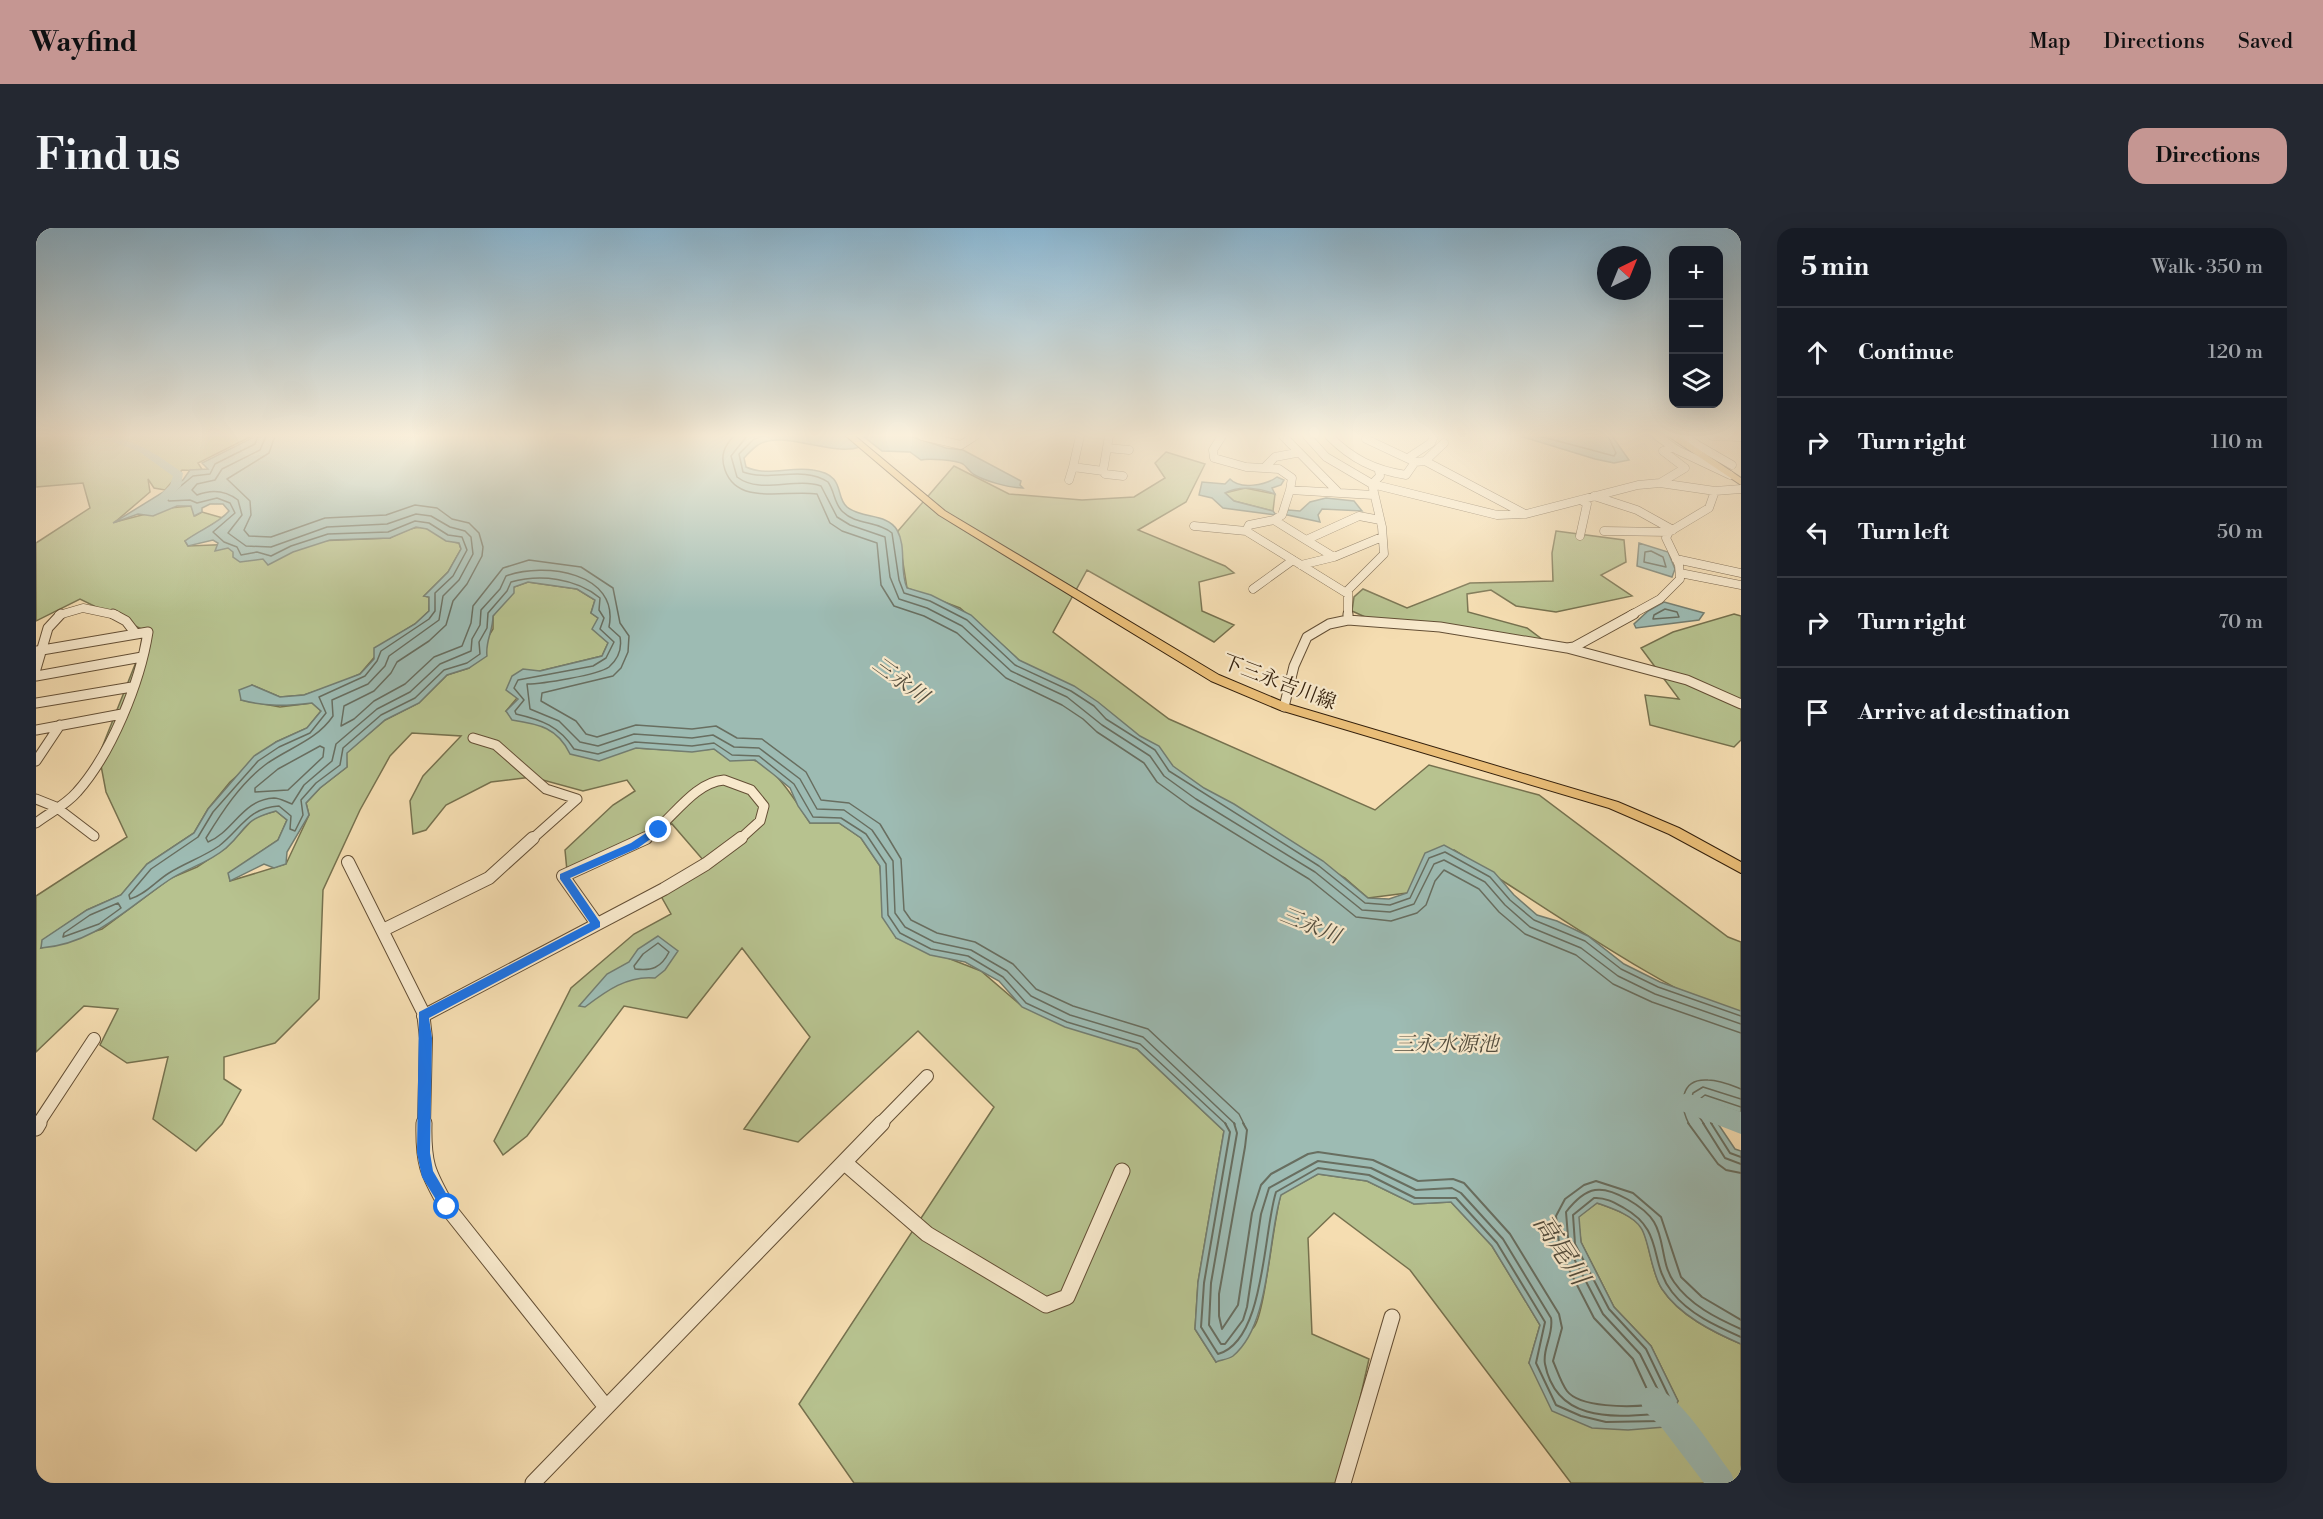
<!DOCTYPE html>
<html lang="en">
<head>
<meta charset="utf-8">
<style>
  :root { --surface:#171b24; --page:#242831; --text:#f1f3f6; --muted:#9ea1a6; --line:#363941; --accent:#c59692 }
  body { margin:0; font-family:"Libre Bodoni","Noto Serif JP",serif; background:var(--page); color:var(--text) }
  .controls { position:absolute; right:18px; top:18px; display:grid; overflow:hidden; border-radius:12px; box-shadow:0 6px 24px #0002 }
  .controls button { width:54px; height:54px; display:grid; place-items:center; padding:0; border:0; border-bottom:2px solid var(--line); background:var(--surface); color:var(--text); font:30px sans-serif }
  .compass { position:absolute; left:1561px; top:18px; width:54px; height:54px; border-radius:50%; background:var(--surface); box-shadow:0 6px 24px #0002; rotate:43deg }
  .stop { position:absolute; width:18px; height:18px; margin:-14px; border:4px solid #1a73e8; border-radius:50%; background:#fff }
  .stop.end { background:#1a73e8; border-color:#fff; box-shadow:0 2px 6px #0008 }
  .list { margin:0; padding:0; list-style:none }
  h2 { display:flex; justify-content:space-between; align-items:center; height:78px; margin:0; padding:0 24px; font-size:26px }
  h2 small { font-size:20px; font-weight:400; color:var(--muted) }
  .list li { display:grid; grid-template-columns:39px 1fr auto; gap:18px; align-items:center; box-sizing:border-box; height:90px; padding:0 24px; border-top:2px solid var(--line) }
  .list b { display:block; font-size:22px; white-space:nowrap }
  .list em { font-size:20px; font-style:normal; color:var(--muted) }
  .icon { flex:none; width:33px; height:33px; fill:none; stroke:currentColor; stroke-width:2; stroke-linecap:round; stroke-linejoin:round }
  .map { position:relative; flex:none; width:1705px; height:1255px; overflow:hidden; border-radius:18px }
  header { display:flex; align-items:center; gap:36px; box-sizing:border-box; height:84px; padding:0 30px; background:var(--accent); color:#111 }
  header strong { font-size:28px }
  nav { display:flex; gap:33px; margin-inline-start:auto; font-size:21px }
  .intro { display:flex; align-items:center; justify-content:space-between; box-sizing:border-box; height:144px; padding:0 36px }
  h1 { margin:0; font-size:42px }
  .button { padding:15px 27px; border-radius:18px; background:var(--accent); color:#111; font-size:21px; font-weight:700 }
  main { display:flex; gap:36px; padding:0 36px }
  aside { flex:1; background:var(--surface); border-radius:18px; box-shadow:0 6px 24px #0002 }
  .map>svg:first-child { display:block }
  .green { fill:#b7c28f; stroke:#76714e; stroke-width:1.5 }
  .water { fill:#9dbbb3; stroke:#737d70; stroke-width:1.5 }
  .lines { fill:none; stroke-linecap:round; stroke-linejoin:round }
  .shore-far1 { stroke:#686e60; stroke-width:1.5 }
  .shore { stroke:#686e60; stroke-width:2 }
  .river { fill:#9dbbb3; fill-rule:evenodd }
  .minor-far3-casing { stroke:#644f35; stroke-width:9 }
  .minor-far2-casing { stroke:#644f35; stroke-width:11 }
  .minor-far1-casing { stroke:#644f35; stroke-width:14 }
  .minor-casing { stroke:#644f35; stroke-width:17 }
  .major-casing { stroke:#34200c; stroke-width:2 }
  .highway-casing { stroke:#34200c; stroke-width:2 }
  .minor-far3 { stroke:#f8e9cc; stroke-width:8 }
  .minor-far2 { stroke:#f8e9cc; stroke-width:9 }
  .minor-far1 { stroke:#f8e9cc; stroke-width:12 }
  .minor { stroke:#f8e9cc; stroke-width:15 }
  .major { fill:#eabe78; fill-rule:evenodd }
  .highway { fill:#eabe78; fill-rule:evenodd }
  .route { fill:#1a73e8 }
  .labels { text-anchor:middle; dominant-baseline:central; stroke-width:4.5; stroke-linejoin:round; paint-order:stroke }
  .street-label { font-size:20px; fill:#34200c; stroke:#f8e9cc }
  .water-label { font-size:21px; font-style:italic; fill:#544e3e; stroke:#f8e9cc }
  .near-water-label { font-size:26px; font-style:italic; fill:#544e3e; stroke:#f8e9cc }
</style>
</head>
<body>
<header>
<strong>Wayfind</strong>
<nav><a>Map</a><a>Directions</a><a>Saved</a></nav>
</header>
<div class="intro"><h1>Find us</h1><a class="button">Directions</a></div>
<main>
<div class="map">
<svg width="1705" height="1255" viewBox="0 0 1705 1255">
  <rect width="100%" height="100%" fill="#f5ddb1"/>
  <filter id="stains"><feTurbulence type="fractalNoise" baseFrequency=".00333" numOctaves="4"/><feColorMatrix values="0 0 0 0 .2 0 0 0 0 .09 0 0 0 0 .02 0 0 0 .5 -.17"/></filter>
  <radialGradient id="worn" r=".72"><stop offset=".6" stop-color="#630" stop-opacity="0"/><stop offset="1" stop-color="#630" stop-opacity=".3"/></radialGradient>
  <!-- green -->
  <path class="green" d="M0,208H216L162,235L167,243L146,242L129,262L118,260L112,251L114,264L79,294L133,280L155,278L159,288L166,284L187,290L149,313L152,318L354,310C365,305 379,296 392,301C404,305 410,313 423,315L425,321L412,344L388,368L393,369V383L379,396L353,412L324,446L304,455L268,467L244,469L216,457L205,472L244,479L276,475L285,483L271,500L240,514L194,554L172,581L158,605L111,636L85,667L51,682L10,710L5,720L66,701L135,650L161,639L190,620L219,589L240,583L251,592L242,612L193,645L194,653L250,636L273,587L270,575L284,560L311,539L310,525L349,492L383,475L411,447L433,440L457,401V388L478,359L492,354L541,361L559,372L555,385L562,390L572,415L566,428L504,443L470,483L600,520L649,523L678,521C699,536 695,529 717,532C738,536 763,578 774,595H803L825,610L844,638L846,664L860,710L945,743L987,779L1101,821L1188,903L1162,1054L1159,1101L1180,1134C1192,1123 1207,1112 1218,1099C1229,1085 1237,993 1245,966L1282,946L1331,953L1378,976L1415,974L1456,1018L1504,1097L1493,1135L1628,1199L1642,1173L1615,1118L1578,1079L1545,1014L1542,989L1561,975C1575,980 1597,987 1606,1000C1613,1011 1615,1045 1626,1061C1643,1087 1677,1104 1705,1116V1255H1535L1374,1042L1298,985L1272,1010L1276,1106L1333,1131L1305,1255H818L763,1176L958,879L882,803L762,914L708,901L774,809L706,720L651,790L588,778L491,908L467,927L458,913L535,760L598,706L635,686L621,661L668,633L636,596L531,643L529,622L577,577L599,563L591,552L547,563L496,549L455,554L410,577L390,602L377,606L374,573L387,548L425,508L376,505L354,528L324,582L287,662L283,771L239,815L188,829V851L205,862L186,896L160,923L117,891L132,829L91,835L64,817L82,781L48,778L0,824V668L91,609L70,564L63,527L112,404L44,371L0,393V315L54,280L47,255L0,259Z
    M1130,224L1169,236L1150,274L1102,302L1189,338L1198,345L1163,354L1166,383L1198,397L1178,414L1051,342L1017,404L1133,491L1339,582L1393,537L1503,567L1692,709L1705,714V792C1604,748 1512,680 1418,622L1371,665L1332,670L1309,650L1111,530L983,432L924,380L871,360L862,303L918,238L973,266L1046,272L1098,269L1129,250L1119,235Z
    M1209,260L1239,266L1237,283L1198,273L1189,265Z
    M1520,303L1588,312L1590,334L1565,347L1596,368L1520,384L1480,378L1455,362L1431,366L1432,384L1491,400L1511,415L1338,393L1316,383L1318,369L1327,361L1371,380L1434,355L1517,353L1516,325Z
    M1698,386L1705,388V512L1698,519L1614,497L1609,467L1643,471L1605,420L1637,404Z"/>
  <!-- water -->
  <path class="water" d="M220,208H812L824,219C795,229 746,201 722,217C717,220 712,226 708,230L710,239C732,249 754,238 777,242C811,247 798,268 811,279C825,291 851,285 861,302C871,319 863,342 871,360L895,367L935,387L983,432L1038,458L1062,474L1104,508L1123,518L1137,538L1168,560L1198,576L1287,633L1332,670L1353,671L1371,665L1389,625L1408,617L1458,644L1478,667L1501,687L1521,693L1552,708L1588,736L1624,754L1705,783V885L1666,872L1699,921L1705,923V1116C1677,1104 1643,1087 1626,1061C1615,1045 1613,1011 1605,1000C1597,987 1575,980 1561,975L1543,989L1545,1014L1578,1079L1615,1118L1642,1173L1629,1199L1592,1202L1556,1200L1516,1183L1493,1135L1504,1097L1456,1018L1415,974L1378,976L1331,953L1282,946L1245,967C1231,1012 1235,1097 1197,1128C1193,1131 1185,1132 1180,1134L1159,1101L1162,1054L1188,903L1101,821L1029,799L986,779L963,753L929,734L894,727L860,710L846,689L844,638L825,610L803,595H774L762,578L754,560L737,546L719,532L694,533L678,521L656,524L600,520L563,533L534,526C522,500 503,496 476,492L470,483L482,471L470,462L476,448L487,441L504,443L566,428L572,415L556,401L562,390L555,385L559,372L541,361L492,354L478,359V365L457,388C457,404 449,413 451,428L433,440L411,447L383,475L349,492L311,525V539L284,560L270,575L273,587L251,624L250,636L238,640L228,636L194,653L192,645L242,612L251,592L240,583C204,593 213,600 190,620C173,635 151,640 133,652C91,680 58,716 5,720L6,712L51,682L85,667L111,636L158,605L172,581L218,528L240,514L271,500L285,483L276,475C251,478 230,479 205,472L203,462L216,457L244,469L268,467L324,446L338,431V420L379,396L393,383V369L388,368L412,344L425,321L423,315L410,313L391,301L380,299L354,310L294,312L257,324L232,337L227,331L204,334L197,329V324L192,320L179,323L182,315L177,312L152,318L149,313C163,302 182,296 193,283L187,276H174L166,280V284L158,288L155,278H141L117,288L102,286L77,295L147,252L154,242L172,241L166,235Z
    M827,208H874L910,220L927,222L985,253L984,257L987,260C974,260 948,253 937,246C933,243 930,238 927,236C920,232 892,230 885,232L874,224L846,223Z
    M1484,208H1576L1593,232L1578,235L1559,231Z
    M1241,249L1248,252L1245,257L1236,260L1239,266C1224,260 1203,257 1189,265L1198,273L1237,283L1240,287L1187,280L1176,270L1163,267L1166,254L1189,256L1194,251C1204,262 1230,257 1241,249Z
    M1290,270L1318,273L1326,283L1286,281L1282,287L1284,294L1247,286L1252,282L1264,283L1274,274Z
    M1603,315L1632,324L1639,341L1636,349L1601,338Z
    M1628,374L1668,385L1663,392L1600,400L1598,396L1612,383Z
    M622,708L642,723L629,742L619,750C592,747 570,763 549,779L543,778L571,746L593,734L602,721Z"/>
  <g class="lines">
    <!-- shore-far1 -->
    <path class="shore-far1" d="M222,208L219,216L179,236L174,246L157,248L130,270L133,273L154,272L161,275L181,270L194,275L199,285L177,304L188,314L201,319L205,327L221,324L235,328L255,318L292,306L352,304L379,293L393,295L412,307L426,309L431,322L417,348L399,365V383L393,391L345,423L341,433L329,448L283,469L290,485L274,505L243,519L222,533L177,584L162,609L115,641L93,667L94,671C109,667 120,653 133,645C149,635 167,629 183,618C204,602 213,579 243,578L255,588L254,601L259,603L267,587L265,572L280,555L304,537L307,520L345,487L379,470L408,442L431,435L444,426L443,414L451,400L452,385L471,363L475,354C504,346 540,350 564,370L563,382L568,390L564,401L578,414L570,430L557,438L482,452L478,460L488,472L479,483L480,486C506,492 523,498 538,521L562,526L599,514L656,518L678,515L696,527L723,528L758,556L777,589L805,590L830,606L850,636L852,687L864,705L895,721L932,728L967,749L990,775L1031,794L1104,816L1190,896
      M230,208L224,222L186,241L179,252L161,256L156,262L161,267C176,261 189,262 202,272L206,287L192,305L210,318L235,319L291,299L351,296L380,286L395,288L414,299L429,303L435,309L437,326L423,352L407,368L403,392L353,428L349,438L332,456L296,472L297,488C280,513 252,520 229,537C204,556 186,584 170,610L172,614C197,604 207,571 238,570C244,570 250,574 256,576L268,557L296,533L300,516L341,481L374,464L404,436L435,423L436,411L444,397L445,382L464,361L470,348C508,334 584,344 573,399L584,409C586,420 582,431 573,439C562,447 506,456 491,456L494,481L523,493L544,514L562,518L598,506L656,510L677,507L698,519L723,520L764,551L781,581L808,582L836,602L857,633L859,685L869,699L898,714L935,722L971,743L995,768L1034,787L1107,809L1199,896
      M239,208L233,225L191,251L214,273L215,287L208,302L213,308L235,309L289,290L350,287L379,277L401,280L416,291L433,295L443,305L447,319L446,328L431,356L417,373L410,397L393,413L361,434L355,445L338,463L308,478L305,498L318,491L338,473L369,456L398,429L426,418L435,395L437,378L467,340L493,332L545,339L577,360L584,395L593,408L592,424L585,440L577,448L506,465L505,473L540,493L550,506L561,509L600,497L656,501L680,498L701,510L726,511L770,544L785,572L813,575L844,596L865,631L868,682L875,692L901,705L939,714L977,736L1000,761L1037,778L1112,801L1203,886L1208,896
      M698,208C688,218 684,228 689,242C702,279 751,261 781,266L794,295L806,303L841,315L845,357L858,378L888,388L921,405L970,450L1026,477L1047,491L1061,504L1108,535L1121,554L1154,578L1273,651L1320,689L1355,693L1381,685L1390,677L1399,653L1408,642L1443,661L1463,684L1489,706L1540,727L1577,756L1616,774L1705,805
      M711,208L695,228L701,249C725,267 758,249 785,258L801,289L814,297L849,309L854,349L863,371L891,380L926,398L975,443L1031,469L1066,497L1114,528L1128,548L1160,571L1279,644L1326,682L1354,684L1378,676L1398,636L1408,632L1449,654L1469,677L1494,699L1545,720L1582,748L1619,766L1705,796
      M728,208L718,211L703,226L707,244C734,254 767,237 792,254C799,264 798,276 807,284C820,297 842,293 856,305L863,352L868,365L894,373L931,392L979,437L1035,463L1058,478L1070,491L1119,522L1133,543L1283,638L1329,675L1354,677L1374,670L1393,630L1409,624L1454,649L1474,672L1498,692L1549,713L1585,741L1622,759L1705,788
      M1503,208L1578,228L1580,225L1572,208
      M1615,323L1627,329L1630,339L1608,334L1609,324Z
      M1629,381L1641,384L1643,389L1617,391L1618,387Z
      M284,518L288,520L287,529L252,562L219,564V560L242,541Z
      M82,675L85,680L63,696L27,709L28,705L54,687Z
      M622,715L633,724C625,740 616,743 599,741L598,738L607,726Z
      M1653,896C1643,877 1644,850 1672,852C1684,852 1695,857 1705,861
      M1668,896L1654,875L1657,865L1667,859L1705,871
      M1676,896L1661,873L1669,867L1705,879"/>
    <!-- shore -->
    <path class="shore" d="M1189,895L1194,904L1168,1055L1165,1099L1182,1126C1229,1113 1227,1005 1240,964L1282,940L1333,947L1379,970H1420L1461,1015L1509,1094L1500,1135L1520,1177L1545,1188L1570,1194L1624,1193L1635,1173L1610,1121L1573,1081L1539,1016L1537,987L1558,970C1569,969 1579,975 1588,980C1629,1003 1612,1033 1636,1064C1653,1086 1680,1098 1705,1109
      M1198,895L1201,905L1175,1055L1173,1097L1185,1116H1189L1207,1092L1211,1079L1225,986L1233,960L1282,933L1335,940L1380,962L1416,960L1425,965L1467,1011L1515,1090C1518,1106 1506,1121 1509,1136C1520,1192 1573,1190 1619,1186L1627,1172L1604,1126L1567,1086L1533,1021L1530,984C1537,975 1547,964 1559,962C1576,959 1609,979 1618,994C1629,1012 1625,1036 1638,1054C1654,1077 1680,1090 1705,1101
      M1207,895L1211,902L1209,919L1183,1066V1088L1186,1101L1202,1077L1216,985L1225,957L1235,946L1272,926L1282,924L1337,932L1382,953L1417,951L1428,955L1474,1006L1523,1086L1526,1100L1517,1133C1521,1142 1525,1155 1531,1163C1544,1180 1594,1179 1613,1177L1616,1172L1597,1131L1558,1090L1524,1024L1520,988L1529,971L1548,957L1560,953L1597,965L1625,989L1645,1049L1666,1069L1705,1092
      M1652,895L1682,936L1690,942L1705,945
      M1667,895L1689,930L1705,936
      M1675,895L1694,925L1705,929"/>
    <!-- river -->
    <path class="river" d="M60,208C95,208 119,225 147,245L145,258L127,277H119L117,274L134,257L137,248L102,223Z
      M1651,865L1705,884V906L1643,882L1640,875L1643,868Z
      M1617,1158C1647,1170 1675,1219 1695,1245L1699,1255H1668L1626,1200L1607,1181L1604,1171L1607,1161Z"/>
    <!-- minor-far3 casing -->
    <g class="minor-far3-casing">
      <path id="minor-far3" d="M886,208L925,217L939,208
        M1044,208L1037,239L1067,243L1073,208
        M1186,208L1177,222L1178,230L1210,239L1243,241L1256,250L1254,262L1337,267
        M1247,208L1301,263
        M1271,208L1290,229L1336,256L1461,287L1490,286L1602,257L1624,255L1679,263L1705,261
        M1293,208C1316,231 1338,242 1370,247L1379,234
        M1621,208L1641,222L1694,247
        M1648,208L1663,218H1658
        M1676,208L1705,209
        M1330,211L1379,234L1389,233L1489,286
        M1663,218L1696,237
        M1071,220L1093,222
        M1372,230L1395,215L1398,208
        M1389,233L1408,215
        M1230,238L1239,229L1260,225
        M1067,243L1069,246L1087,248
        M1033,252L1037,239
        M1624,255L1649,240L1627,223L1633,221
        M1558,268L1601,282L1637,302
        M1238,292L1246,287L1254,262
        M1158,298L1210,303
        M1568,303L1633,304
        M1544,308L1551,276L1545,272
        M1270,312L1298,329
        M1640,331L1705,345
        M1265,337L1298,329L1346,309
        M1644,345L1705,357
        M1217,361L1257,332
        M1312,366L1210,303L1213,297L1238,292L1270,312L1323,288L1344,292
        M23,387L47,380L80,387
        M1312,387V362L1348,326L1346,299L1336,256L1344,248L1343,243
        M1595,387L1624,371L1644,351L1643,337L1630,310L1633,304L1673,280L1679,263"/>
    </g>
    <!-- minor-far2 casing -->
    <g class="minor-far2-casing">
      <path id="minor-far2" d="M77,386L90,393L100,406
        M1312,386V392
        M1531,420L1538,419L1598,386
        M0,423L112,404C104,455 75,526 41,564C30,577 13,585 0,595
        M0,441L12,400L25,386
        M0,448L106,429
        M0,475L96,459
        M1248,479L1258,438L1271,409L1293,396L1312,392L1404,399L1531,420L1651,452L1705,476
        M0,502L86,486
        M437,510L460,517L510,561L541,571L495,612
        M0,533L24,497
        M0,571L20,579L58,608
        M607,612C634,596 655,555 688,552L715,562L728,578L724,593L703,612"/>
    </g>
    <!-- minor-far1 casing -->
    <g class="minor-far1-casing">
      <path id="minor-far1" d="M312,634L387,784L390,810L388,896
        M561,696L527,648L610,610
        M347,702L453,650L497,610
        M387,788L628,661L670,636L705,610
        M2,896L58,811
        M844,896L891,848"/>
    </g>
    <!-- minor casing -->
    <g class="minor-casing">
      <path id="minor" d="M388,895C387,935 391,944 411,979L570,1179
        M0,900L3,895
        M809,935L891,1006L1010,1077L1031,1069L1086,943
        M497,1255L846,895
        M1307,1255L1356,1089"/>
    </g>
    <!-- major casing -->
    <g class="major-casing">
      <path id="major" d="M810,208H819L909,283L1183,447L1252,476L1582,574L1643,600L1705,634V645L1633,606L1573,580L1244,482L1175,453L903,287Z"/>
    </g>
    <!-- highway casing -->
    <g class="highway-casing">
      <path id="highway" d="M1632,208H1643L1705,250V257Z"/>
    </g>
    <!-- minor-far3 -->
    <use href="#minor-far3" class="minor-far3"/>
    <!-- minor-far2 -->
    <use href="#minor-far2" class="minor-far2"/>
    <!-- minor-far1 -->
    <use href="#minor-far1" class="minor-far1"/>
    <!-- minor -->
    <use href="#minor" class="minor"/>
    <!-- major -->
    <use href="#major" class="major"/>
    <!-- highway -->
    <use href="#highway" class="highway"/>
  </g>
  <!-- sky -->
  <linearGradient id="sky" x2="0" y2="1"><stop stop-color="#8ab7d3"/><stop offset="0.54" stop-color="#faf0dc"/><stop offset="1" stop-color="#faf0dc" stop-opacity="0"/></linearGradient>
  <rect width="1705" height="384" fill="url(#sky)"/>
  <!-- route -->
  <path class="route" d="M619,599L627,602L602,620L534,650L564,694V699L393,790L396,810L394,925L397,943L418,979L411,985L407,983L386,949L381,925L383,784L554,695L524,651V646L595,615Z"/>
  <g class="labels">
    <!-- street labels -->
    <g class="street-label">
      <text transform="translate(1243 455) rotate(21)">下三永吉川線</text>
    </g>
    <!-- water labels -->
    <g class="water-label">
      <text transform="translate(864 453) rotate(36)">三永川</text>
      <text transform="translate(1274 698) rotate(22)">三永川</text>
      <text x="1410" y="817">三永水源池</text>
    </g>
    <!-- near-water labels -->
    <g class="near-water-label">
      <text transform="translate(1525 1022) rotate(57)">高尾川</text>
    </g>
  </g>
  <rect width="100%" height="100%" filter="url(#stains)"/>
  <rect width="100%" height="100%" fill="url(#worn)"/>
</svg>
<div class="controls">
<button>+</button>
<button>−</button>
<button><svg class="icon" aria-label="layers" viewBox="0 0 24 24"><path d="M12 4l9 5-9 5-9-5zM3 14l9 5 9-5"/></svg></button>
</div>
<svg class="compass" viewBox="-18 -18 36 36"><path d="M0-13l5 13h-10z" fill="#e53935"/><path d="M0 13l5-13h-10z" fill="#9ea1a6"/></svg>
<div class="stop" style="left:411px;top:979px"></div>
<div class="stop end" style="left:623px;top:602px"></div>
</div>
<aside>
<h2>5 min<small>Walk · 350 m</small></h2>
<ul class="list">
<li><svg class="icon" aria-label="ahead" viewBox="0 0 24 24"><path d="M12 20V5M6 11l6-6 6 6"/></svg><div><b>Continue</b></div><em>120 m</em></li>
<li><svg class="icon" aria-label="right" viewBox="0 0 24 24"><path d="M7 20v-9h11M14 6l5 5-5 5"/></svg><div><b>Turn right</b></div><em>110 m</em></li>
<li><svg class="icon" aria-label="left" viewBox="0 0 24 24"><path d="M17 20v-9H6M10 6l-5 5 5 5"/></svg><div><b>Turn left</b></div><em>50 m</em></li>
<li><svg class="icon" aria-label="right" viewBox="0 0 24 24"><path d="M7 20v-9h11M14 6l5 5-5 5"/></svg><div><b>Turn right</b></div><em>70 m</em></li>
<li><svg class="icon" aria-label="arrive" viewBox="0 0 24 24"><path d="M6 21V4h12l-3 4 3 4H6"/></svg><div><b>Arrive at destination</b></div></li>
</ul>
</aside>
</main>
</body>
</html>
